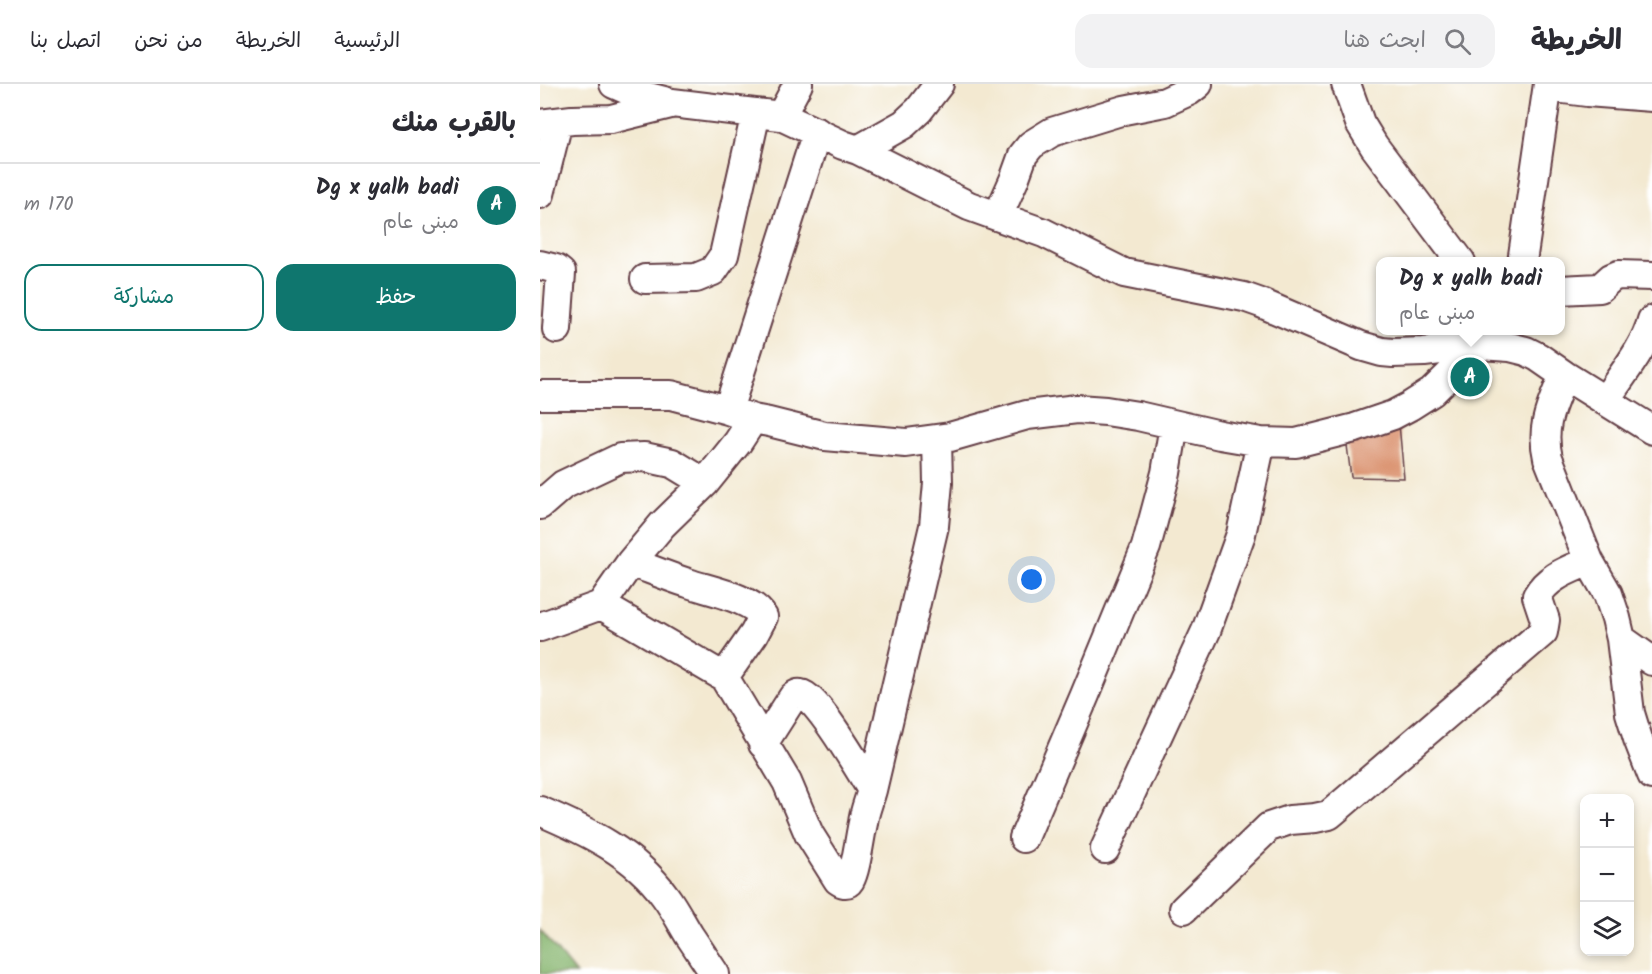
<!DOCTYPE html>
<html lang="ar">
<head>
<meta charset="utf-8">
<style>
  :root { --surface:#fff; --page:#f2f2f3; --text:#2b2b33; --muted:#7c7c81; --line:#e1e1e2; --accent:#0f766e }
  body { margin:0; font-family:Kalam,"Playpen Sans Arabic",sans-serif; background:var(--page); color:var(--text); direction:rtl }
  .controls { position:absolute; right:18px; bottom:18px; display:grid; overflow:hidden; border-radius:12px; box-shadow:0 3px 9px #0003 }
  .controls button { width:54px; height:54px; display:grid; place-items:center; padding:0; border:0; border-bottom:2px solid var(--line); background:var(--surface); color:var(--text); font:30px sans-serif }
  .you { position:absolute; left:492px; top:496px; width:21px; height:21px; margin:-15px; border:4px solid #fff; border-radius:50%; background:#1a73e8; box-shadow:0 0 0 9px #1a73e833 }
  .badge { display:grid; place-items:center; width:39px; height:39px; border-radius:50%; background:var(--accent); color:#fff; font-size:20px; font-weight:700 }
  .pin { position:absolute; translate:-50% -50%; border:3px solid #fff; box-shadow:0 2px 6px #0006 }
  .popup { position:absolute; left:836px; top:173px; width:189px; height:78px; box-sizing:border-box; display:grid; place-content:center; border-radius:12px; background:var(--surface); filter:drop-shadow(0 2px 4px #0005); font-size:20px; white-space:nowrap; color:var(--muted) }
  .popup b { font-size:22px; color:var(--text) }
  .popup::after { content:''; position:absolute; left:50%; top:100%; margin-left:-12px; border:12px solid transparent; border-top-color:var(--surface) }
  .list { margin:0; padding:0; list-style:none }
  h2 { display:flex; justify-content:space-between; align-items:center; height:78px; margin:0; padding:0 24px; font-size:26px }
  h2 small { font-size:20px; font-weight:400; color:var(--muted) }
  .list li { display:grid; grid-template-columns:39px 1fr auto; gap:18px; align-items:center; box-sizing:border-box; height:84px; padding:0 24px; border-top:2px solid var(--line) }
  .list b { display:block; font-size:22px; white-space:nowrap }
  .list p { margin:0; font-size:20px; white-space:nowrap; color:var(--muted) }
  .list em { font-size:20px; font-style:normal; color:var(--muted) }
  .actions { display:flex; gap:12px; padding:18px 24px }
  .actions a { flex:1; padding:14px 0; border:2px solid var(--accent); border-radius:18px; text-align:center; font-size:21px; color:var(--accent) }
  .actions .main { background:var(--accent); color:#fff }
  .icon { flex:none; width:33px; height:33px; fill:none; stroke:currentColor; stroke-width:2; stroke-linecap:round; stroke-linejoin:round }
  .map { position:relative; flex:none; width:1112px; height:890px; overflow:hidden; direction:ltr }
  header { display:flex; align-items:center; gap:36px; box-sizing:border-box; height:84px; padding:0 30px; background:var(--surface); border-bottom:2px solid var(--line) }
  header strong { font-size:28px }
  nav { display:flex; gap:33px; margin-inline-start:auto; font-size:21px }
  .search { width:420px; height:54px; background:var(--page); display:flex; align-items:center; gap:15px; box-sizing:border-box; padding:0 21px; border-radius:18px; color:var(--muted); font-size:22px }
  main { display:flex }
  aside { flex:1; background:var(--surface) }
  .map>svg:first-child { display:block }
  .forest { fill:#86b56e; stroke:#686a4c; stroke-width:1.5 }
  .building { fill:#dc9674 }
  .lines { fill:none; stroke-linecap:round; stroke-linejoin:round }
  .minor-casing { stroke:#633d44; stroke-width:32 }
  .minor { stroke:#fff; stroke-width:28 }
</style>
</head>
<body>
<header>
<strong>الخريطة</strong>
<div class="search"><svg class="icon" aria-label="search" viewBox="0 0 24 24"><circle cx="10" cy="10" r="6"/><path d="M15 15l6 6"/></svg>ابحث هنا</div>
<nav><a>الرئيسية</a><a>الخريطة</a><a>من نحن</a><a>اتصل بنا</a></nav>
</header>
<main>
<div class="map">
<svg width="1112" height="890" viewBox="0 0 1112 890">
  <rect width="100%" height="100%" fill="#fff"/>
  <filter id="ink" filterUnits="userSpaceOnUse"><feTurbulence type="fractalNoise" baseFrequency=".0167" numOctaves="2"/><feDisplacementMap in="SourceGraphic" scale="12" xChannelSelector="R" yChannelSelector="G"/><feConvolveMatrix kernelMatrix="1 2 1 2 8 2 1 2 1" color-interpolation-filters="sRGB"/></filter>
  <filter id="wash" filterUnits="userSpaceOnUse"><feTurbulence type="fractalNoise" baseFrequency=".008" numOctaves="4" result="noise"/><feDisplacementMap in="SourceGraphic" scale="24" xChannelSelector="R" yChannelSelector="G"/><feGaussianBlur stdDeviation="1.35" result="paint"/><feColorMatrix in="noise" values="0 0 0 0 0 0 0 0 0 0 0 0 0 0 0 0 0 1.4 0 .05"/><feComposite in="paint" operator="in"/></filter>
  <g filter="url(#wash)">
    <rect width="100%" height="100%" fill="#f3e9d1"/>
    <!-- forest -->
    <path class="forest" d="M0,846L36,890H0Z"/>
    <g id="blocks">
      <!-- building -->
      <path class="building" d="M859,340L864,394L811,393L806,353Z"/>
    </g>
  </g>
  <g filter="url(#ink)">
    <use href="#blocks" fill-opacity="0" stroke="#633d44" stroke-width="1.5"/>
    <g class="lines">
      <!-- minor casing -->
      <g class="minor-casing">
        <path id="minor" d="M74,0L97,10L132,19L241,32L303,61L318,66L429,122L504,149L584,189L704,213L721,219L821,262L842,268L853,269L884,268L940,261L970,263L986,267L998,273L1024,291L1112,346
          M806,0L820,39L834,62L921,178
          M1008,3L1047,8L1112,13
          M241,32L258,0
          M0,40L32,36L71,35L131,20
          M318,66L364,40L379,26L399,0
          M0,110L18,38
          M458,132L474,96L483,71L491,61L512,48L584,26L625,18L649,7L658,0
          M982,178L1008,0
          M0,181L16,185L21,189L17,245
          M105,195L156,194L173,187L184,171L216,29
          M1020,206L1060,204L1071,194L1078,191L1112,192
          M1024,291C1012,321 1000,341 1008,374L1049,477L1068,510L1076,534L1081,555L1090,629L1098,655L1112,691
          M0,311H131L188,326L213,335L229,338L285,352L366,359L410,353L487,331L537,325L566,327L598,332L680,351L721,358L756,359L815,344L853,331L870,322L892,308L940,261
          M1065,317C1081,291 1104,266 1112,236
          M188,326L277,48
          M0,421L23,401L80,374L104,373L132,379L165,399
          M91,478C110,485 129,493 148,499C168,506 213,514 223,533L214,550L184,593
          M61,521L184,593L247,698L269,750L298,796C302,799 307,801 310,796C316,786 320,751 323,739C324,728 329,717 332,706L394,442L398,399L397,355
          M0,543L61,521L91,478L122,441L165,399L198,358L213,335
          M1081,555L1112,577
          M223,660L253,613C256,611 257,609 261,610C276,611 322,690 332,706
          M0,727C47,747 94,769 125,812C134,824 141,838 149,851C158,864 166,877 175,890
          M484,754L545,611L606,463L626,389L634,341
          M565,765L666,547L701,450L721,358
          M644,825L729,743L750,736L775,734L789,731L795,726L1003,548L1005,536L997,512C1008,492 1029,486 1049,477"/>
      </g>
      <!-- minor -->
      <use href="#minor" class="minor"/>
    </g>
  </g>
</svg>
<div class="controls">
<button>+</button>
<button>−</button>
<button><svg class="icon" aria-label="layers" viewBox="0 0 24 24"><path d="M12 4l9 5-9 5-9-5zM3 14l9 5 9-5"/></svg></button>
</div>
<div class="you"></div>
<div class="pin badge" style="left:930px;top:293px">A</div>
<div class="popup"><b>Dg x yalh badi</b>مبنى عام</div>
</div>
<aside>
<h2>بالقرب منك<small></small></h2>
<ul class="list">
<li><span class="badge">A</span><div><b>Dg x yalh badi</b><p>مبنى عام</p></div><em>170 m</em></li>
</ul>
<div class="actions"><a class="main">حفظ</a><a>مشاركة</a></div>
</aside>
</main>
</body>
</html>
